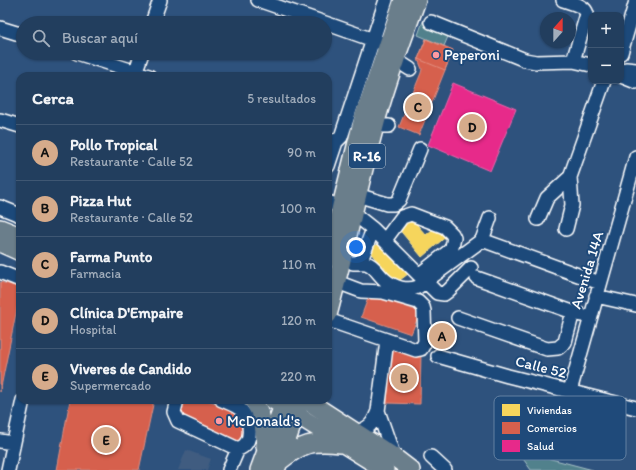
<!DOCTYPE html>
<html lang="es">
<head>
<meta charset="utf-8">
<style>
  :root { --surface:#223e5e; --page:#2a4564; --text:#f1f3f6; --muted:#a2aebc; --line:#3f5773; --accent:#d6ab8b }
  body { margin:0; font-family:Itim,sans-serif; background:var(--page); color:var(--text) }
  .controls { position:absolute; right:12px; top:12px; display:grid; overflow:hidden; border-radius:8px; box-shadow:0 1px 3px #0004 }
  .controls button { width:36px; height:36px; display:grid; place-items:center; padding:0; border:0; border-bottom:1px solid var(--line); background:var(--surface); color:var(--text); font:20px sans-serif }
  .compass { position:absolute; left:540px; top:12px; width:36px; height:36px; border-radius:50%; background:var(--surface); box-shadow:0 1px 3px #0004; rotate:21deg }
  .you { position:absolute; left:356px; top:247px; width:14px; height:14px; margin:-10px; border:3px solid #fff; border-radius:50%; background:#1a73e8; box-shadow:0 0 0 6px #1a73e833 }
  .badge { display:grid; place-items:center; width:26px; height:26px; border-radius:50%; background:var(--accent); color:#111; font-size:13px; font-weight:700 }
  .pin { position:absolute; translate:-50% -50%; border:2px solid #fff; box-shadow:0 1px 4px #0006 }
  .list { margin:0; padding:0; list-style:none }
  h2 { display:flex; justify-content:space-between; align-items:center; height:52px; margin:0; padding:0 16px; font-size:17px }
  h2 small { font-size:13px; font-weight:400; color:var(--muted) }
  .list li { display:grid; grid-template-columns:26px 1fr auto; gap:12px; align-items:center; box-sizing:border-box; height:56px; padding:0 16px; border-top:1px solid var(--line) }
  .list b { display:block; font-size:15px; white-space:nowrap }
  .list p { margin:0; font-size:13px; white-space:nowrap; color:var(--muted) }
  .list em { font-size:13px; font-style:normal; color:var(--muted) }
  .icon { flex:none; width:22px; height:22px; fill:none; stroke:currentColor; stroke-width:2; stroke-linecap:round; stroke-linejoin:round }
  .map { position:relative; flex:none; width:636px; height:470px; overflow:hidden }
  .search { position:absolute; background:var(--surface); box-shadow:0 1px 3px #0004; left:16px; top:16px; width:316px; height:44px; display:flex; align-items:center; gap:10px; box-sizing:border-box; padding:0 14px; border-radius:22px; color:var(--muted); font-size:15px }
  .panel { position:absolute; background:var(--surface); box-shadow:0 1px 3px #0004; left:16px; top:72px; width:316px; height:332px; border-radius:12px }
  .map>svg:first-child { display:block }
  .built { fill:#3f5c80 }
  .green { fill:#51818c; stroke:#a8c0c6 }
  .homes { fill:#f6d55c; stroke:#f9e28d }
  .shops { fill:#d6604d; stroke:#e29082 }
  .health { fill:#e7298a; stroke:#ee69ad }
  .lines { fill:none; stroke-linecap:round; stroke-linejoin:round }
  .minor-casing { stroke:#fff; stroke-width:16 }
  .major-casing { stroke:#fff; stroke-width:20 }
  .minor { stroke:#1f4a7a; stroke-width:13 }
  .major { stroke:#6b7e8b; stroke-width:17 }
  .poi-dot { fill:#ff9aa2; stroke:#1f4a7a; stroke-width:1.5 }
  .labels { text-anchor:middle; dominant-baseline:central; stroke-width:4; stroke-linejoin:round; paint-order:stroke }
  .shield { fill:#1f4a7a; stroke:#bcc9d7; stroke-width:1 }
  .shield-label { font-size:14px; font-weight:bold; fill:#fff }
  .poi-label { font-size:15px; fill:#fff; stroke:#1f4a7a; text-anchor:start }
  .street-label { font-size:15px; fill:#fff; stroke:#1f4a7a }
  .key { fill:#1f4a7a; stroke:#6280a2; stroke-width:1 }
  .key-label { font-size:11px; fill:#fff }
</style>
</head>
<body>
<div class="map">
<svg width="636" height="470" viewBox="0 0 636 470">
  <rect width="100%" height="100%" fill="#2e527d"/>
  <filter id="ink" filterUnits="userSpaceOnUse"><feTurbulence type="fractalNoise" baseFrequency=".025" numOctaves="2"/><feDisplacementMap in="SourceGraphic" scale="8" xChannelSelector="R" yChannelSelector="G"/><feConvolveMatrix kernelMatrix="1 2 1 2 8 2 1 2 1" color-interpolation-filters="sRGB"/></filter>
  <g filter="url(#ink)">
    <!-- built -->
    <path class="built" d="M186,450L211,459L207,470H178Z"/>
    <!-- green -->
    <path class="green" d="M423,21L450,32L444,46L418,35Z
      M517,450L593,470H531Z"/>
    <!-- homes -->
    <path class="homes" d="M409,216L426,235L438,225L448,235L422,257L398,228Z
      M381,241L408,274L396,283L369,251Z"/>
    <!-- shops -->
    <path class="shops" d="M426,39L453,50L419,135L399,127L421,73L422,69L418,59Z
      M426,39L453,50L445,70L418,59Z
      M0,282L20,287V293L0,392Z
      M370,293L420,312L411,334L361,317Z
      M390,351L421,353L420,404L387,403Z
      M70,400H154L139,470H57Z
      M178,400H207L239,413L245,419L243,443L179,416Z"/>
    <!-- health -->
    <path class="health" d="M453,83L516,109L490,171L428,145Z"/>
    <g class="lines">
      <!-- minor casing -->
      <g class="minor-casing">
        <path id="minor" d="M258,0L325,23
          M563,0C571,3 585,5 587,14L573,61
          M431,22L525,60L536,62L573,61L591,65
          M152,23L160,0
          M325,23L379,42
          M0,28L23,35
          M77,53L149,76
          M621,53L636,1
          M396,60L410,69
          M621,71L626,69L636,70
          M134,76L142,53
          M621,76L636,82
          M0,120L20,126
          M375,126H389
          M328,139L336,142L341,137L386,0
          M328,166L336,142
          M357,195L387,204H394L399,200L420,149
          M328,202L341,207
          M0,207L20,215
          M353,213L373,229L360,263H353
          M538,219L547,198L570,177
          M373,229L437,293L444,294L448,291L471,268
          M566,229L572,205L570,177L604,81
          M385,240L402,217L411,214L445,227L452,234L454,238L452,247L449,251L420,274
          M482,240L490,218
          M360,263C372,261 377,273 385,280C394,288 408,291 418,287L482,240L600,283
          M0,272L20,280
          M477,278L581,315
          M596,296L636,305
          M458,318L547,349L558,348L565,342L573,312
          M328,320L416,350L421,349L425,342L424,311L423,307L418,302L383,292L361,291L337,282
          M438,356L508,376L636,408
          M570,391L636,157
          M177,400L174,412L178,421L238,449C254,444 251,421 242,411C237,405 229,403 222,400
          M378,411L387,340
          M355,432C369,429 373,424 378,411L394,457
          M0,441L13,443
          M431,457L445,470
          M8,470L23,400
          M229,470L238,449"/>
      </g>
      <!-- major casing -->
      <g class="major-casing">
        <path id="major" d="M0,228L20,236
          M0,243L20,252
          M328,258L363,118L403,0
          M328,315C345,252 358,189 375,126C386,83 402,42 417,0
          M253,400C263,415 265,430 265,447
          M273,400L385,470
          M306,400L394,457L411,470
          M279,462C303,443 311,441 341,444
          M259,470L285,400
          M276,470L300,404"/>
      </g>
      <!-- minor -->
      <use href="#minor" class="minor"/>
      <!-- major -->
      <use href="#major" class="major"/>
    </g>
  </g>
  <!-- markers -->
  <g class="poi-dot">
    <circle cx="436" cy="55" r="4"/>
    <circle cx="219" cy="421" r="4"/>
  </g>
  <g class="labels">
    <!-- shield labels -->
    <rect class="shield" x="349" y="144" width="36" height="24" rx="3"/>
    <g class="shield-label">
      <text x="367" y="156">R-16</text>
    </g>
    <!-- poi labels -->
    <g class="poi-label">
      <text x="444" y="55">Peperoni</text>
      <text x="227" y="421">McDonald's</text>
    </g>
    <!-- street labels -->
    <g class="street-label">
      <text transform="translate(587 270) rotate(-73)">Avenida 14A</text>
      <text transform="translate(541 367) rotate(14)">Calle 52</text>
    </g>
  </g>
  <!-- legend -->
  <rect x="494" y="396" width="132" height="64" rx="6" class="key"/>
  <rect x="502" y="404" width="18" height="12" fill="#f6d55c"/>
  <rect x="502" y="422" width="18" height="12" fill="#d6604d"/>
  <rect x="502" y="440" width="18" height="12" fill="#e7298a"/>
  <g class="key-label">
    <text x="527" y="414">Viviendas</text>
    <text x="527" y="432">Comercios</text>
    <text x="527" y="450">Salud</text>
  </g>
</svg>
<div class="controls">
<button>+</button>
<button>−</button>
</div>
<svg class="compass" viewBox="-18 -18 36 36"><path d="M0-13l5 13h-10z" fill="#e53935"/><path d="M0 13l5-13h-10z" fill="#a2aebc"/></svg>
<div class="you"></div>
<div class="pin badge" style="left:442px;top:336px">A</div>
<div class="pin badge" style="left:404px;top:378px">B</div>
<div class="pin badge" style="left:418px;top:107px">C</div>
<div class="pin badge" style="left:472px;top:127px">D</div>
<div class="pin badge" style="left:106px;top:440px">E</div>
<div class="search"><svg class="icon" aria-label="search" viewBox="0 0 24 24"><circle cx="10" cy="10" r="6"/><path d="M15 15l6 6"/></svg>Buscar aquí</div>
<section class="panel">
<h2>Cerca<small>5 resultados</small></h2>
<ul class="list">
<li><span class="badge">A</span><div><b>Pollo Tropical</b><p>Restaurante · Calle 52</p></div><em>90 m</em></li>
<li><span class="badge">B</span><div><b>Pizza Hut</b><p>Restaurante · Calle 52</p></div><em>100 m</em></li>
<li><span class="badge">C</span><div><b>Farma Punto</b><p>Farmacia</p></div><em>110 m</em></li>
<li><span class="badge">D</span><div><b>Clínica D'Empaire</b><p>Hospital</p></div><em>120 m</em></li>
<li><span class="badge">E</span><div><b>Viveres de Candido</b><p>Supermercado</p></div><em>220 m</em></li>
</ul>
</section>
</div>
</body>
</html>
